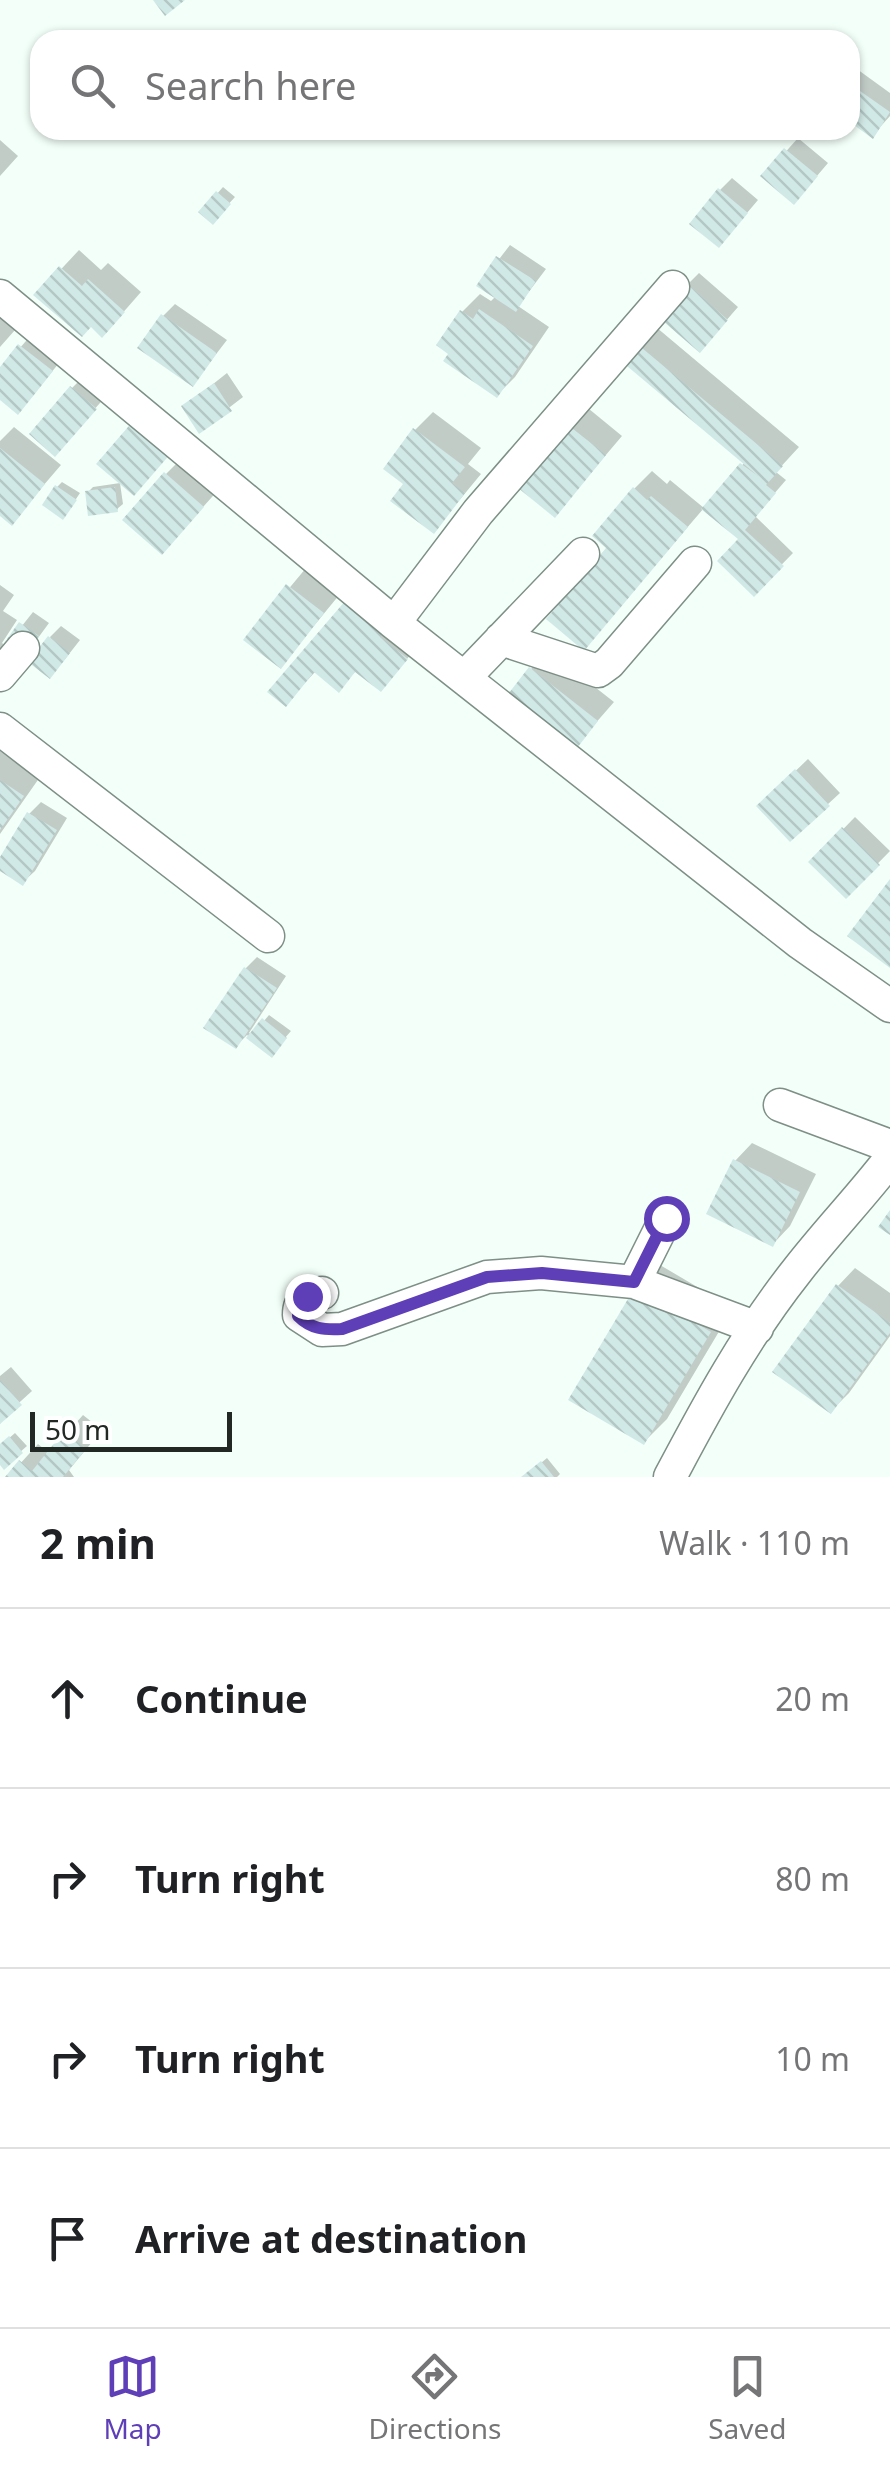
<!DOCTYPE html>
<html lang="en">
<head>
<meta charset="utf-8">
<style>
  :root { --surface:#fff; --page:#f2f2f2; --text:#202124; --muted:#757577; --line:#e0e0e0; --accent:#5f3fb8 }
  body { margin:0; font-family:"Noto Sans",sans-serif; background:var(--page); color:var(--text) }
  .scale { position:absolute; left:30px; bottom:25px; width:202px; box-sizing:border-box; padding-left:10px; border:5px solid #222925; border-top:0; font-size:28px; line-height:35px; white-space:nowrap; color:#222925; -webkit-text-stroke:8px #fff; paint-order:stroke }
  .stop { position:absolute; width:30px; height:30px; margin:-22px; border:8px solid #5f3fb8; border-radius:50%; background:#fff }
  .stop.end { background:#5f3fb8; border-color:#fff; box-shadow:0 2px 10px #0008 }
  .list { margin:0; padding:0; list-style:none }
  h2 { display:flex; justify-content:space-between; align-items:center; height:130px; margin:0; padding:0 40px; font-size:42px }
  h2 small { font-size:32px; font-weight:400; color:var(--muted) }
  .list li { display:grid; grid-template-columns:65px 1fr auto; gap:30px; align-items:center; box-sizing:border-box; height:180px; padding:0 40px; border-top:2px solid var(--line) }
  .list b { display:block; font-size:38px; white-space:nowrap }
  .list em { font-size:32px; font-style:normal; color:var(--muted) }
  .icon { flex:none; width:55px; height:55px; fill:none; stroke:currentColor; stroke-width:2; stroke-linecap:round; stroke-linejoin:round }
  .map { position:relative; flex:none; width:890px; height:1477px; overflow:hidden }
  .search { position:absolute; background:var(--surface); box-shadow:0 2px 8px #0004; left:30px; right:30px; top:30px; height:110px; display:flex; align-items:center; gap:25px; box-sizing:border-box; padding:0 35px; border-radius:30px; color:var(--muted); font-size:38px }
  .sheet { height:850px; background:var(--surface) }
  nav { display:flex; justify-content:space-around; align-items:center; box-sizing:border-box; height:140px; border-top:2px solid var(--line); background:var(--surface); font-size:28px; color:var(--muted) }
  nav a { display:grid; justify-items:center; gap:5px }
  nav .on { color:var(--accent) }
  .map>svg:first-child { display:block }
  .shadow { fill:#0003 }
  .building { fill:url(#building-back-hatch) }
  .lines { fill:none; stroke-linecap:round; stroke-linejoin:round }
  .minor-casing { stroke:#7d8f86; stroke-width:35 }
  .minor { stroke:#fff; stroke-width:32 }
  .route { stroke:#5f3fb8; stroke-width:12 }
</style>
</head>
<body>
<div class="map">
<svg width="890" height="1477" viewBox="0 0 890 1477">
  <defs>
    <pattern id="building-back-hatch" width="6" height="6" patternUnits="userSpaceOnUse" patternTransform="scale(2.5)"><rect width="6" height="6" fill="#d1e9e6"/><path d="M-1 5l2 2M0 0l6 6M5-1l2 2" fill="none" stroke="#b3c8c5"/></pattern>
  </defs>
  <rect width="100%" height="100%" fill="#f3fff9"/>
  <!-- shadow -->
  <path class="shadow" d="M850,64L890,93V116L873,135L850,119Z
    M798,138L828,163L805,190L764,176Z
    M0,140L18,156L0,176Z
    M732,178L758,200L730,233L720,190Z
    M223,187L235,197L213,221L202,211Z
    M510,245L546,269L518,306L549,327L515,377L497,395L462,312L480,294L491,301L496,296L479,285Z
    M79,250L101,270L108,263L141,292L120,316L91,324L37,295Z
    M699,273L738,307L711,338L687,285Z
    M175,304L227,340L193,384L163,316Z
    M0,316L15,330L0,347Z
    M656,327L799,447L776,472L786,480L755,516L793,553L754,593L741,539L704,508L745,462L638,345Z
    M32,334L63,358L30,399L0,397V371Z
    M227,373L243,397L200,430L184,407Z
    M84,376L106,396L67,441L72,388Z
    M583,404L622,436L555,515L516,483Z
    M433,412L481,448L468,464L481,474L434,531L407,484L415,430Z
    M14,427L61,465L12,522L0,513V441Z
    M184,456L220,488L179,534L166,474Z
    M652,471L667,484L670,480L704,508L584,648L610,548L634,489Z
    M62,482L80,493L68,511L57,487Z
    M120,483L123,504L117,509L88,492L93,487Z
    M306,568L340,594L281,666L246,640Z
    M0,585L14,595L3,611L17,620L2,643L6,646L33,612L49,623L27,653L0,654Z
    M348,601L424,640L380,689L357,670L338,689L316,671L286,703Z
    M61,626L80,640L62,663L50,637Z
    M549,651L614,702L573,749L531,669Z
    M0,750L40,777L0,834Z
    M808,759L840,793L790,839L759,806Z
    M41,802L67,818L35,871L23,882L0,869V862L29,814Z
    M855,817L890,851L846,896L811,862Z
    M257,957L286,976L249,1033L252,1035L269,1015L291,1031L271,1054L247,1035L236,1046L246,968Z
    M752,1143L816,1174L790,1226L773,1244L735,1161Z
    M660,1265L733,1308L667,1419L644,1442L571,1399Z
    M855,1268L890,1293V1336L849,1393L831,1411L838,1286Z
    M11,1367L32,1391L0,1420V1376Z
    M83,1415L102,1430L69,1470L74,1477H8L38,1444L49,1453Z
    M15,1433L27,1446L4,1466L0,1461V1446Z
    M547,1458L560,1474L557,1477H524Z"/>
  <!-- building -->
  <path class="building" d="M153,0H185L165,16Z
    M850,84L890,112L873,139L850,122Z
    M784,148L818,176L794,205L760,176Z
    M718,188L748,213L719,248L689,224Z
    M216,191L231,204L213,225L198,212Z
    M496,256L536,281L516,312L476,286Z
    M59,266L82,286L88,279L125,312L102,338L91,327L82,337L33,295Z
    M686,283L728,320L700,353L657,316Z
    M479,309L533,346L497,398L443,361L448,354L436,345L460,310L473,319Z
    M161,314L217,353L193,387L137,348Z
    M636,343L783,466L766,485L776,493L745,530L784,566L754,597L717,561L738,539L701,509L740,463L758,476L621,361Z
    M18,344L53,371L18,415L0,400V367Z
    M214,383L232,411L199,434L181,406Z
    M70,386L97,409L55,457L29,434Z
    M134,420L172,452L134,496L96,464Z
    M563,421L606,455L555,518L512,483Z
    M413,428L465,467L452,483L465,493L434,534L390,501L403,484L383,469Z
    M0,448L45,484L12,526L0,516Z
    M164,472L204,507L162,555L122,520Z
    M55,485L77,500L63,520L42,505Z
    M115,487L118,512L88,516L85,491Z
    M633,487L647,500L651,496L688,527L584,651L546,619L606,548L592,536Z
    M286,584L324,613L281,669L243,640Z
    M346,600L385,631L380,637L408,659L381,692L355,672L339,693L314,672L286,707L267,692Z
    M19,622L39,636L16,668L0,657V649Z
    M48,636L70,653L50,679L28,662Z
    M529,667L598,721L574,752L505,698Z
    M795,769L830,806L790,842L756,806Z
    M0,780L24,796L0,830Z
    M27,812L57,830L23,886L0,871V857Z
    M842,827L880,865L846,899L808,862Z
    M890,879V968L847,936Z
    M244,967L277,988L236,1049L203,1028Z
    M262,1018L287,1038L272,1058L246,1038Z
    M733,1159L800,1192L773,1247L706,1214Z
    M890,1210V1235L878,1227Z
    M836,1284L890,1323V1333L831,1414L772,1372Z
    M635,1287L711,1332L644,1445L568,1400Z
    M0,1380L22,1405L0,1424Z
    M64,1431L86,1449L63,1477H5L19,1460L32,1471Z
    M9,1436L23,1453L4,1470L0,1465V1444Z
    M541,1461L554,1477H521Z"/>
  <g class="lines">
    <!-- minor casing -->
    <g class="minor-casing">
      <path id="minor" d="M0,296L394,623L800,943L890,1006
        M394,623L478,512L673,287
        M501,639L598,671L609,663L695,563
        M0,675L23,648
        M464,678L583,554
        M0,729L268,936
        M780,1105L890,1146
        M634,1282L666,1218
        M322,1293C307,1296 299,1300 299,1315L322,1330L342,1329L487,1277L541,1273L634,1282L757,1328
        M670,1477C707,1407 746,1335 796,1272C826,1233 860,1198 890,1159"/>
    </g>
    <!-- minor -->
    <use href="#minor" class="minor"/>
  </g>
  <g class="lines">
    <!-- route -->
    <path class="route" d="M307,1296L299,1306L298,1316C311,1329 324,1330 342,1329L487,1277L542,1273L634,1282L666,1218"/>
  </g>
</svg>
<div class="scale">50 m</div>
<div class="stop" style="left:666px;top:1218px"></div>
<div class="stop end" style="left:307px;top:1296px"></div>
<div class="search"><svg class="icon" aria-label="search" viewBox="0 0 24 24"><circle cx="10" cy="10" r="6"/><path d="M15 15l6 6"/></svg>Search here</div>
</div>
<section class="sheet">
<h2>2 min<small>Walk · 110 m</small></h2>
<ul class="list">
<li><svg class="icon" aria-label="ahead" viewBox="0 0 24 24"><path d="M12 20V5M6 11l6-6 6 6"/></svg><div><b>Continue</b></div><em>20 m</em></li>
<li><svg class="icon" aria-label="right" viewBox="0 0 24 24"><path d="M7 20v-9h11M14 6l5 5-5 5"/></svg><div><b>Turn right</b></div><em>80 m</em></li>
<li><svg class="icon" aria-label="right" viewBox="0 0 24 24"><path d="M7 20v-9h11M14 6l5 5-5 5"/></svg><div><b>Turn right</b></div><em>10 m</em></li>
<li><svg class="icon" aria-label="arrive" viewBox="0 0 24 24"><path d="M6 21V4h12l-3 4 3 4H6"/></svg><div><b>Arrive at destination</b></div></li>
</ul>
</section>
<nav>
<a class="on"><svg class="icon" aria-label="map" viewBox="0 0 24 24"><path d="M3 6l6-2 6 2 6-2v14l-6 2-6-2-6 2zM9 4v14M15 6v14"/></svg>Map</a>
<a><svg class="icon" aria-label="directions" viewBox="0 0 24 24"><path d="M12 3l9 9-9 9-9-9zM9 14v-3h6M13 9l2 2-2 2"/></svg>Directions</a>
<a><svg class="icon" aria-label="saved" viewBox="0 0 24 24"><path d="M7 4h10v16l-5-4-5 4z"/></svg>Saved</a>
</nav>
</body>
</html>
